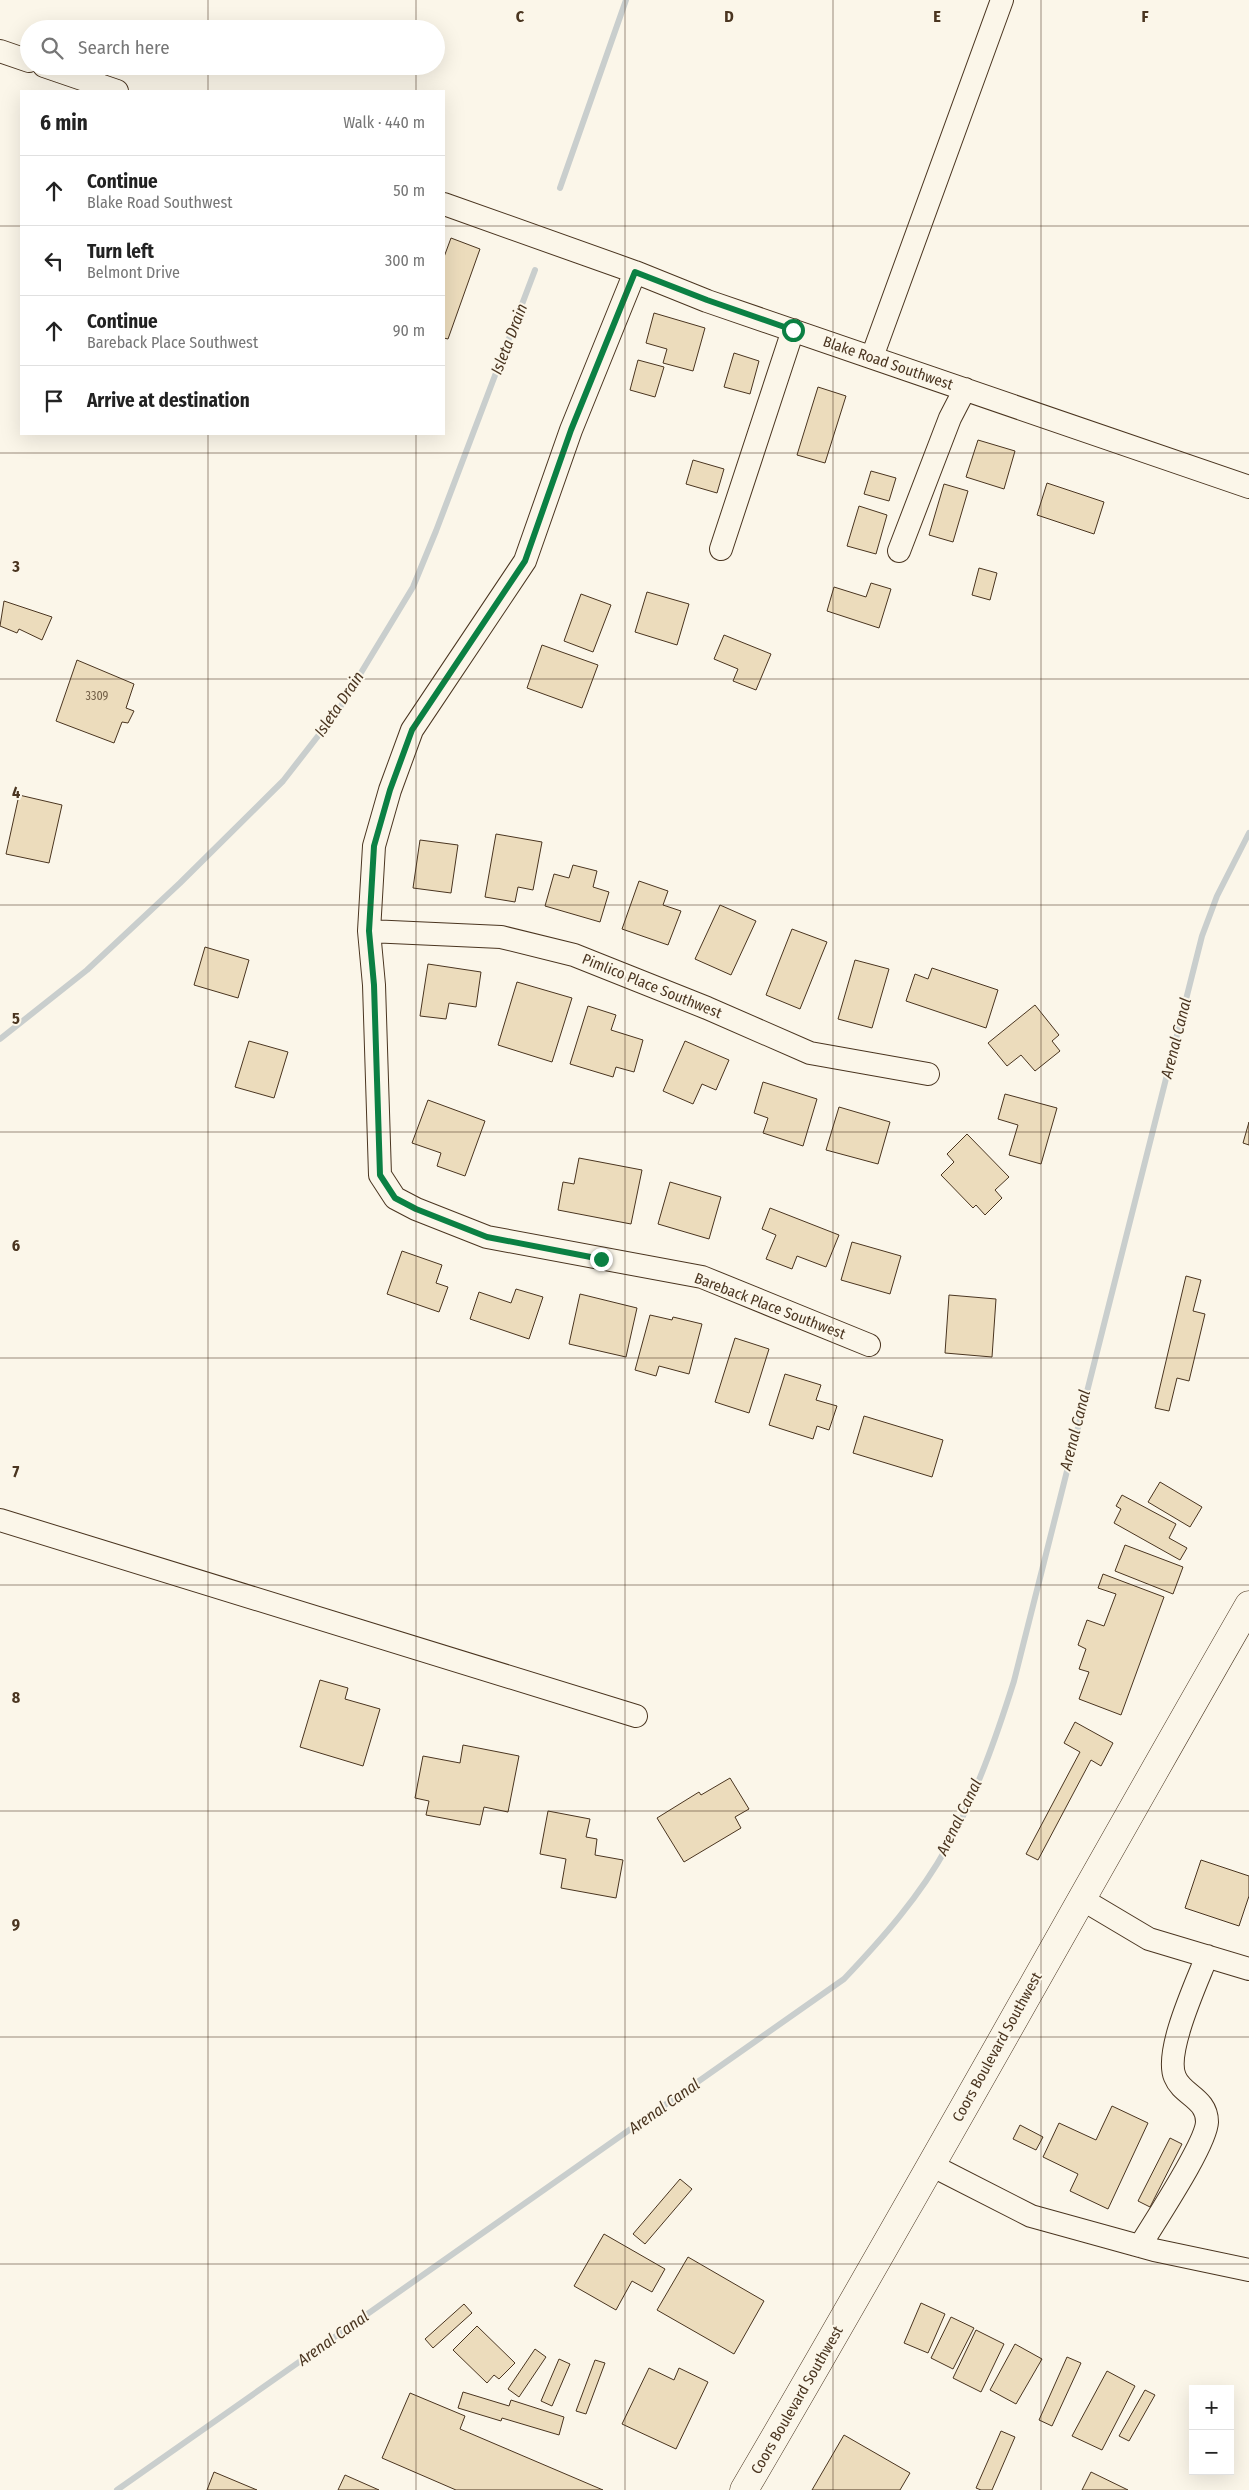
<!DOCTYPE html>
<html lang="en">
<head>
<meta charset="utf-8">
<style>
  :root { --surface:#fff; --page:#f2f2f2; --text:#222; --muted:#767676; --line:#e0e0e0 }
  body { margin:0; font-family:"Fira Sans Condensed",sans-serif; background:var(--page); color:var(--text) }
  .controls { position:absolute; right:15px; bottom:15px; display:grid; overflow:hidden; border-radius:0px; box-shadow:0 5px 20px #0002 }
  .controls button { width:45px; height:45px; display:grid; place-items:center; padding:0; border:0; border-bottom:1px solid var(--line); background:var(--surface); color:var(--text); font:25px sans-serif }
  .stop { position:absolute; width:15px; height:15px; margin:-11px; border:4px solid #0b8043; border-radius:50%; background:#fff }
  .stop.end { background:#0b8043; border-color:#fff; box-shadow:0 1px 5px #0008 }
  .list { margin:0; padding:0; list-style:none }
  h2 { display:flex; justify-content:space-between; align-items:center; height:65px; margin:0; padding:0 20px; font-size:21px }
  h2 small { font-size:16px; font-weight:400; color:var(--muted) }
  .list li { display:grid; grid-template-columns:32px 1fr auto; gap:15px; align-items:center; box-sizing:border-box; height:70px; padding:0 20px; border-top:1px solid var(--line) }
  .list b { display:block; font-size:19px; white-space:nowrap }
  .list p { margin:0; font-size:16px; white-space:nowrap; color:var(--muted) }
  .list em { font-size:16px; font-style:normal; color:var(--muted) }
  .icon { flex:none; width:28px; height:28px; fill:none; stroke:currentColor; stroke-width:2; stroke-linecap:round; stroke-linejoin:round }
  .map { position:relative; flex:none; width:1249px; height:2490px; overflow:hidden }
  .search { position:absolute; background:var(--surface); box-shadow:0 5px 20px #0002; left:20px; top:20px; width:425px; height:55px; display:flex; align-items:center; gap:12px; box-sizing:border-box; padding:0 18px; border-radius:28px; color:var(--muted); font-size:19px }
  .panel { position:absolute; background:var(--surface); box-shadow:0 5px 20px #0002; left:20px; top:90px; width:425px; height:345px; border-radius:0px }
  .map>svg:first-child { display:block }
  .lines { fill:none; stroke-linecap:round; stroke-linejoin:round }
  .stream { stroke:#c9cecd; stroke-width:6 }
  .building { fill:#ecdcbc; stroke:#4a3520 }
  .minor-casing { stroke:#4a3520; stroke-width:24 }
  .major-casing { stroke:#4a3520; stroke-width:29 }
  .minor { stroke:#fbf6e9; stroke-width:22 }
  .major { stroke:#fbf6e9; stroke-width:28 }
  .route { stroke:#0b8043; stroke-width:6 }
  .grid { fill:none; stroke:#4a3520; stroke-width:1; stroke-opacity:0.55 }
  .labels { text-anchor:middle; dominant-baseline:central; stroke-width:4; stroke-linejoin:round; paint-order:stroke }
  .number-label { font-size:12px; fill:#725f47 }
  .street-label { font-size:15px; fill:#4a3520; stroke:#fbf6e9 }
  .water-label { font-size:16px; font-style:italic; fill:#4a3520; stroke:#fbf6e9 }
  .grid-label { font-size:16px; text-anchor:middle; font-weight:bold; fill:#4a3520; stroke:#fbf6e9; stroke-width:4; stroke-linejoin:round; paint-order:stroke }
</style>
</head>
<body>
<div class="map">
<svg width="1249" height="2490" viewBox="0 0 1249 2490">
  <rect width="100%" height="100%" fill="#fbf6e9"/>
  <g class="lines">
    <!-- stream -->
    <path class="stream" d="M560,188L626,0
      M0,1039L87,970L180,883L283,781L339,709L413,587L436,531L535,270
      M117,2490L844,1979C882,1939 920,1896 947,1847C976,1795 996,1738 1014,1681L1202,936L1217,896L1249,833"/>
  </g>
  <!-- building -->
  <path class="building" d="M451,238L480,249L448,339L444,338V257Z
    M654,313L705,328L693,371L663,363L667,349L646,343Z
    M734,353L759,361L750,394L724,387Z
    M638,360L664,367L655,397L630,390Z
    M818,387L846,396L825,463L797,455Z
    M978,440L1015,451L1004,489L966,477Z
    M693,460L724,469L717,493L686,484Z
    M871,471L896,478L889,501L864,494Z
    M1047,483L1104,502L1094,534L1037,515Z
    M944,484L968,491L953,542L929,535Z
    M859,506L887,515L876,554L847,546Z
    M979,568L997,573L990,600L972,595Z
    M871,583L891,589L879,628L827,611L834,587L866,597Z
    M647,592L689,604L677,645L635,632Z
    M581,594L611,605L593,652L564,641Z
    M4,601L52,617L42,640L19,629L17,633L0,626Z
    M724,635L771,654L756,690L733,681L738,669L714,659Z
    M542,645L598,665L582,708L527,688Z
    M77,660L134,684L126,708L134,711L128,723L122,722L114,743L56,721Z
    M19,795L62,805L49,863L6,854Z
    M496,834L542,842L533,890L518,887L515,902L485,897Z
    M420,840L458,845L451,893L413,888Z
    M573,865L597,871L593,887L609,892L600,922L545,906L554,874L569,878Z
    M639,881L668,891L663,905L681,911L668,945L622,929Z
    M720,905L756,921L731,975L695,959Z
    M792,929L827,942L800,1009L766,995Z
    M205,947L249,960L238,998L194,985Z
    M855,960L889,969L872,1028L838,1019Z
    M428,964L481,972L476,1007L449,1003L446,1019L420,1016Z
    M932,968L998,990L986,1028L906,1001L915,974L928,979Z
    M517,982L572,998L552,1062L498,1045Z
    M1035,1005L1059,1035L1052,1041L1060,1051L1035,1071L1021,1055L1007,1066L988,1043Z
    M588,1006L616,1015L611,1030L643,1040L634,1072L616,1067L613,1077L570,1064Z
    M249,1041L288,1052L274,1098L235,1087Z
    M685,1041L729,1060L716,1090L702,1084L693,1104L663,1091Z
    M763,1082L817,1099L803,1146L763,1133L768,1118L754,1113Z
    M1005,1094L1057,1108L1041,1164L1009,1155L1018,1125L998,1119Z
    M428,1100L485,1121L465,1176L437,1166L441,1153L412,1143Z
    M839,1107L890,1122L878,1164L826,1150Z
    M1249,1122V1145L1243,1143Z
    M967,1134L1009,1177L995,1190L1002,1198L985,1215L976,1205L973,1208L941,1175L954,1162L947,1154Z
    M579,1158L642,1170L631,1224L558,1210L563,1182L574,1184Z
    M670,1182L721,1197L709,1239L658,1224Z
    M770,1208L839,1235L826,1267L797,1256L792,1269L766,1259L776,1235L762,1229Z
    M852,1242L901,1256L890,1294L841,1280Z
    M402,1251L442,1265L436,1283L448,1287L439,1312L387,1294Z
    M1186,1276L1201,1280L1193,1311L1205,1314L1189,1381L1177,1378L1169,1411L1155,1408Z
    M516,1289L543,1297L529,1339L470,1319L479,1292L511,1303Z
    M580,1294L637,1308L626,1357L569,1344Z
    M949,1295L996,1299L992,1357L945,1353Z
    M650,1315L672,1320L673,1317L702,1324L689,1374L659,1366L656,1376L635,1370Z
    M735,1338L769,1349L749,1413L715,1402Z
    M785,1374L821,1385L816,1400L837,1406L829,1430L817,1426L813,1439L769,1425Z
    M864,1416L943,1440L932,1477L853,1453Z
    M1160,1482L1202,1507L1190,1527L1148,1502Z
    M1122,1495L1176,1524L1169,1538L1187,1548L1180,1560L1114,1523L1121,1509L1116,1506Z
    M1125,1545L1183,1567L1173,1594L1115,1571Z
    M1103,1574L1164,1597L1121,1715L1079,1699L1089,1672L1079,1669L1086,1649L1078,1645L1087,1620L1104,1626L1116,1594L1098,1588Z
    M320,1680L348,1688L345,1699L380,1709L363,1766L300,1747Z
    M1075,1722L1113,1743L1101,1766L1091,1760L1038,1860L1026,1854L1080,1752L1064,1743Z
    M463,1745L519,1756L508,1812L484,1807L480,1825L426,1815L429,1801L415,1798L423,1756L460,1763Z
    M730,1778L749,1809L735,1817L741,1828L684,1862L657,1818L699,1792L701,1795Z
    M548,1811L590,1819L586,1837L597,1839L595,1855L623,1860L616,1898L561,1888L566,1859L540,1854Z
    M1201,1860L1249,1876V1896L1239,1926L1185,1908Z
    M1112,2106L1148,2123L1108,2209L1070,2191L1078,2174L1043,2157L1059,2123L1096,2140Z
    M1020,2125L1043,2137L1036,2150L1013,2139Z
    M1170,2138L1182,2144L1150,2207L1138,2201Z
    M680,2179L692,2189L645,2244L633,2234Z
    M604,2234L665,2269L652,2292L632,2281L616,2310L574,2286Z
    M688,2257L764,2301L734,2354L657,2310Z
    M921,2303L945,2314L928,2353L904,2343Z
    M464,2304L472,2313L433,2348L425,2339Z
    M951,2317L974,2328L953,2369L931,2358Z
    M477,2326L515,2363L499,2379L494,2375L487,2383L453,2350Z
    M976,2330L1004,2344L981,2392L953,2378Z
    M1015,2344L1042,2359L1016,2404L990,2390Z
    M535,2349L546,2357L519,2397L508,2389Z
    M1067,2357L1081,2363L1052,2426L1039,2420Z
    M559,2359L570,2364L552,2406L541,2401Z
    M595,2360L605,2363L586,2414L576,2411Z
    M649,2368L674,2380L679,2368L708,2382L676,2449L622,2424Z
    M1107,2371L1135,2386L1102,2450L1072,2436Z
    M1145,2390L1155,2395L1129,2441L1119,2436Z
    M463,2392L509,2406L511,2400L564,2417L559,2435L502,2418L501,2421L458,2408Z
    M410,2393L465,2416L460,2429L603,2490H456L382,2458Z
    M1001,2431L1015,2437L992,2490H981L976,2488Z
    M844,2435L910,2473L900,2490H812Z
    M214,2472L257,2490H207Z
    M1091,2472L1128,2490H1082Z
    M345,2475L379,2490H338Z"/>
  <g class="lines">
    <!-- minor casing -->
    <g class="minor-casing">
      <path id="minor" d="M0,51L29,61
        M44,66L117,91
        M444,204L635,272L707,301L1249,487
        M635,272L571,430L525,561L412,730L390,790L374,846L369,931L374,985L380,1175L395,1198L416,1209L487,1237L702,1277L869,1345
        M872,357L1002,0
        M721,549L793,330
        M899,551L950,418L965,389
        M369,931L501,937L574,955L707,1008L810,1053L928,1074
        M0,1520L636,1716
        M1080,1898L1149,1939L1249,1969
        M931,2165L1031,2216L1154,2250L1249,2270
        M1140,2246C1154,2222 1206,2145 1207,2122C1207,2098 1182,2095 1175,2077C1164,2052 1197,1982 1207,1956"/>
    </g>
    <!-- major casing -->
    <g class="major-casing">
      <path id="major" d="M744,2490C916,2197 1080,1899 1249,1605"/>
    </g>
    <!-- minor -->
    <use href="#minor" class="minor"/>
    <!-- major -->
    <use href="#major" class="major"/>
  </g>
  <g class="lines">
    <!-- route -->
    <path class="route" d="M601,1259L487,1237L416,1209L395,1198L380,1175L374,985L369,931L374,846L390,790L412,730L525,561L571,430L635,272L707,300L793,330"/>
  </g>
  <!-- grid -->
  <path class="grid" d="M208,0V29M416,0V29M625,0V2490M833,0V2490M1041,0V2490M208,66V91M416,66V91M0,226H21M444,226H1249M208,434V2490M416,434V2490M0,453H1249M0,679H1249M0,905H1249M0,1132H1249M0,1358H1249M0,1585H1249M0,1811H1249M0,2037H1249M0,2264H1249"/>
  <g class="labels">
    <!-- number labels -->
    <g class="number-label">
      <text x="97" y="696">3309</text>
    </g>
    <!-- street labels -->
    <g class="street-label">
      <text transform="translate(888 363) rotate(19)">Blake Road Southwest</text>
      <text transform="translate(652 986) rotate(22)">Pimlico Place Southwest</text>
      <text transform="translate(770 1306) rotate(21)">Bareback Place Southwest</text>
      <text transform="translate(997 2047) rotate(-61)">Coors Boulevard Southwest</text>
      <text transform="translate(797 2400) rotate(-60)">Coors Boulevard Southwest</text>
    </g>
    <!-- water labels -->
    <g class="water-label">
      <text transform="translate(509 339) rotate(-69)">Isleta Drain</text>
      <text transform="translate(339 704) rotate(-56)">Isleta Drain</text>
      <text transform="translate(1176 1038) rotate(-76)">Arenal Canal</text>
      <text transform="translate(1075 1430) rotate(-76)">Arenal Canal</text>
      <text transform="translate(959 1817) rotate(-64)">Arenal Canal</text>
      <text transform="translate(664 2106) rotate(-35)">Arenal Canal</text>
      <text transform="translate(333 2338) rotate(-35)">Arenal Canal</text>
    </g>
  </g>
  <g class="grid-label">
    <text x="520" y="22">C</text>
    <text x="729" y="22">D</text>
    <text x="937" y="22">E</text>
    <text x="1145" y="22">F</text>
    <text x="16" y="572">3</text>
    <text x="16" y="798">4</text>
    <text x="16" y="1024">5</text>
    <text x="16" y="1251">6</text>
    <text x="16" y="1477">7</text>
    <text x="16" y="1703">8</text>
    <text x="16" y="1930">9</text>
  </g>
</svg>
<div class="controls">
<button>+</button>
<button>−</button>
</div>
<div class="stop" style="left:793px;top:330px"></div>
<div class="stop end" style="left:601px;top:1259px"></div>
<div class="search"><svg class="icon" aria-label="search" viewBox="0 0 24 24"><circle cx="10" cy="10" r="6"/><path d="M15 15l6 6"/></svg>Search here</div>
<section class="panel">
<h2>6 min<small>Walk · 440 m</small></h2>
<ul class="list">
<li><svg class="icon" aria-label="ahead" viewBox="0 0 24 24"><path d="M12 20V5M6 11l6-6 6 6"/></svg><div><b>Continue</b><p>Blake Road Southwest</p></div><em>50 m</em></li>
<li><svg class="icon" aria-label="left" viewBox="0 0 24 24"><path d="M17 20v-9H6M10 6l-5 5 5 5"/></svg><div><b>Turn left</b><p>Belmont Drive</p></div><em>300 m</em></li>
<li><svg class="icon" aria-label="ahead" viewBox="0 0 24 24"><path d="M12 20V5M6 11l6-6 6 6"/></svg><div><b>Continue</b><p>Bareback Place Southwest</p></div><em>90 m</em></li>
<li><svg class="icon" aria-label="arrive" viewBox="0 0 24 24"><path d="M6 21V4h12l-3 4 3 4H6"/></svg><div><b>Arrive at destination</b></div></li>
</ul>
</section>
</div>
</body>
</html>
